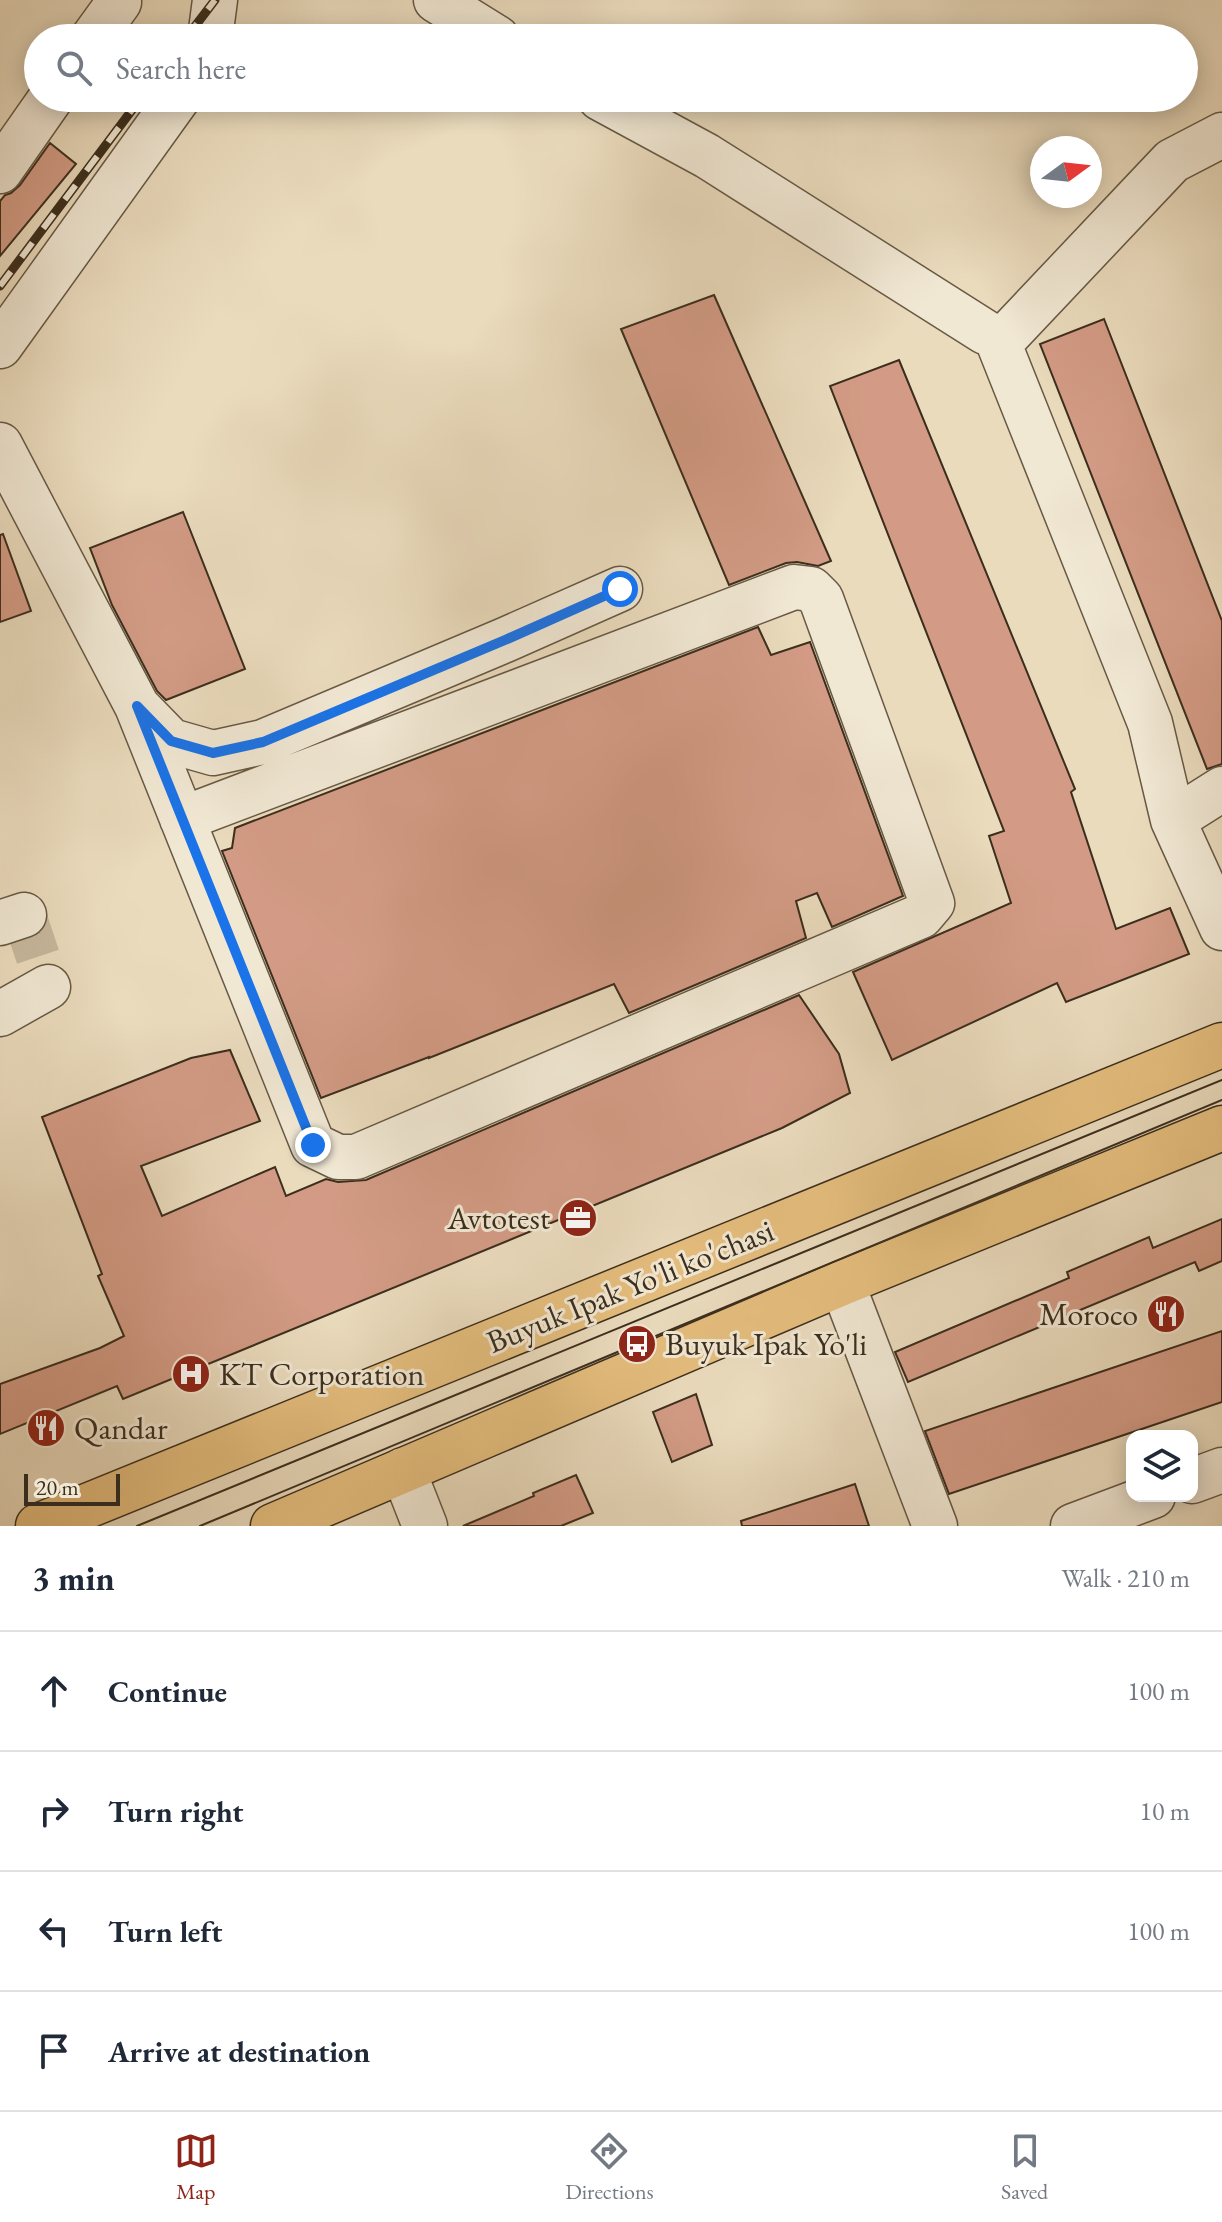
<!DOCTYPE html>
<html lang="en">
<head>
<meta charset="utf-8">
<style>
  :root { --surface:#fff; --page:#f2f2f3; --text:#1f2937; --muted:#747a83; --line:#e0e1e3; --accent:#8f2418 }
  body { margin:0; font-family:"EB Garamond",serif; background:var(--page); color:var(--text) }
  .controls { position:absolute; right:24px; bottom:24px; display:grid; overflow:hidden; border-radius:16px; box-shadow:0 4px 20px #0003 }
  .controls button { width:72px; height:72px; display:grid; place-items:center; padding:0; border:0; border-bottom:2px solid var(--line); background:var(--surface); color:var(--text); font:40px sans-serif }
  .compass { position:absolute; left:1030px; top:136px; width:72px; height:72px; border-radius:50%; background:var(--surface); box-shadow:0 4px 20px #0003; rotate:75deg }
  .scale { position:absolute; left:24px; bottom:20px; width:96px; box-sizing:border-box; padding-left:8px; border:4px solid #3b2e1d; border-top:0; font-size:22px; line-height:28px; white-space:nowrap; color:#3b2e1d; -webkit-text-stroke:6px #f1e8d4; paint-order:stroke }
  .stop { position:absolute; width:24px; height:24px; margin:-18px; border:6px solid #1a73e8; border-radius:50%; background:#fff }
  .stop.end { background:#1a73e8; border-color:#fff; box-shadow:0 2px 8px #0008 }
  .list { margin:0; padding:0; list-style:none }
  h2 { display:flex; justify-content:space-between; align-items:center; height:104px; margin:0; padding:0 32px; font-size:34px }
  h2 small { font-size:26px; font-weight:400; color:var(--muted) }
  .list li { display:grid; grid-template-columns:52px 1fr auto; gap:24px; align-items:center; box-sizing:border-box; height:120px; padding:0 32px; border-top:2px solid var(--line) }
  .list b { display:block; font-size:30px; white-space:nowrap }
  .list em { font-size:26px; font-style:normal; color:var(--muted) }
  .icon { flex:none; width:44px; height:44px; fill:none; stroke:currentColor; stroke-width:2; stroke-linecap:round; stroke-linejoin:round }
  .map { position:relative; flex:none; width:1222px; height:1526px; overflow:hidden }
  .search { position:absolute; background:var(--surface); box-shadow:0 4px 20px #0003; left:24px; right:24px; top:24px; height:88px; display:flex; align-items:center; gap:20px; box-sizing:border-box; padding:0 28px; border-radius:44px; color:var(--muted); font-size:30px }
  .sheet { height:584px; background:var(--surface) }
  nav { display:flex; justify-content:space-around; align-items:center; box-sizing:border-box; height:112px; border-top:2px solid var(--line); background:var(--surface); font-size:22px; color:var(--muted) }
  nav a { display:grid; justify-items:center; gap:4px }
  nav .on { color:var(--accent) }
  .map>svg:first-child { display:block }
  .building { fill:#d39b85; stroke:#3b2e1d; stroke-width:2 }
  .lines { fill:none; stroke-linecap:round; stroke-linejoin:round }
  .minor-tunnel { stroke:#c7b89d; stroke-width:44; stroke-dasharray:44 22; stroke-linecap:butt }
  .minor-casing { stroke:#675945; stroke-width:47 }
  .major-casing { stroke:#3b2e1d; stroke-width:47 }
  .minor { stroke:#f1e8d4; stroke-width:44 }
  .major { stroke:#e5be7e; stroke-width:44 }
  .tram { stroke:#3b2e1d; stroke-width:2 }
  .rail-casing { stroke:#3b2e1d; stroke-width:9 }
  .rail { stroke:#f1e8d4; stroke-width:6; stroke-dasharray:18; stroke-linecap:butt }
  .route { stroke:#1a73e8; stroke-width:10 }
  .labels { text-anchor:middle; dominant-baseline:central; stroke-width:6; stroke-linejoin:round; paint-order:stroke }
  .poi-label { font-size:32px; fill:#3b2e1d; stroke:#f1e8d4; text-anchor:start }
  .street-label { font-size:32px; fill:#3b2e1d; stroke:#f1e8d4 }
</style>
</head>
<body>
<div class="map">
<svg width="1222" height="1526" viewBox="0 0 1222 1526">
  <rect width="100%" height="100%" fill="#eadbbd"/>
  <filter id="stains"><feTurbulence type="fractalNoise" baseFrequency=".0025" numOctaves="4"/><feColorMatrix values="0 0 0 0 .2 0 0 0 0 .09 0 0 0 0 .02 0 0 0 .5 -.17"/></filter>
  <radialGradient id="worn" r=".72"><stop offset=".6" stop-color="#630" stop-opacity="0"/><stop offset="1" stop-color="#630" stop-opacity=".3"/></radialGradient>
  <!-- building -->
  <path class="building" d="M50,143L76,164L0,256V201L5,195L11,193L20,185Z
    M714,295L831,561L818,566L797,562L786,563L729,585L621,329Z
    M1104,319L1222,621V764L1207,769L1040,344Z
    M899,360L1075,789L1071,792L1116,929L1170,908L1189,954L1066,1002L1057,983L892,1060L853,972L1011,903L989,836L1004,831L830,386Z
    M183,512L245,669L166,700L157,691L112,605L90,548Z
    M3,534L31,611L0,622V535Z
    M758,627L771,655L810,642L903,896L832,927L817,893L796,901L806,938L629,1013L614,984L429,1058V1057L321,1098L222,851L232,848L235,828Z
    M799,995L839,1054L850,1093L782,1128L123,1399L117,1386L0,1434V1384L100,1348L124,1336L98,1276L102,1274L42,1117L191,1058L230,1050L260,1121L141,1166L162,1216L275,1167L286,1196L326,1179L338,1182L366,1180Z
    M1222,1219V1261L1199,1271L1195,1262L908,1382L895,1352L1069,1278L1067,1272L1149,1237L1153,1248Z
    M1222,1331V1402L949,1494L925,1431Z
    M696,1394L712,1445L672,1462L653,1412Z
    M576,1475L593,1513L561,1526H463L534,1496L533,1493Z
    M855,1484L869,1526H742L741,1521Z"/>
  <g class="lines">
    <!-- minor-tunnel -->
    <path class="minor-tunnel" d="M24,915L48,987"/>
    <!-- minor casing -->
    <g class="minor-casing">
      <path id="minor" d="M436,0L497,38
        M93,38L119,2
        M210,38L215,0
        M600,98L707,156L985,332
        M1222,135L1172,161L999,344L1150,723L1173,820L1222,928
        M0,171L51,98
        M0,346L178,98
        M0,445L137,706L171,741L213,753L263,742L505,640L620,589
        M137,706L313,1145L338,1157H356L921,916L932,903L821,599L811,589L794,587L182,819
        M1173,820L1222,789
        M0,923L24,915
        M0,1014L48,987
        M842,1283L935,1526
        M403,1470L425,1526
        M1192,1481L1222,1470
        M1073,1526L1153,1496"/>
    </g>
    <!-- major casing -->
    <g class="major-casing">
      <path id="major" d="M38,1526L1222,1045
        M273,1526L842,1283L1222,1128"/>
    </g>
    <!-- minor -->
    <use href="#minor" class="minor"/>
    <!-- major -->
    <use href="#major" class="major"/>
    <!-- tram -->
    <path class="tram" d="M137,1526L1222,1080
      M200,1526L1222,1100"/>
    <!-- rail casing -->
    <g class="rail-casing">
      <path id="rail" d="M186,38L215,0
        M0,286L141,98"/>
    </g>
    <!-- rail -->
    <use href="#rail" class="rail"/>
  </g>
  <g class="lines">
    <!-- route -->
    <path class="route" d="M313,1145L137,706L171,741L213,753L263,742L505,640L620,589"/>
  </g>
  <!-- icons -->
  <defs>
    <g id="office-disc" transform="scale(2)"><circle r="9.5" fill="#8f2418" stroke="#f1e8d4"/><path d="M-6-3h4V-5.5h4V-3h4V5H-6ZM-1-4.5V-3h2v-1.5ZM-6 0V1H6V0Z" fill="#fff"/></g>
    <g id="restaurant-disc" transform="scale(2)"><circle r="9.5" fill="#8f2418" stroke="#f1e8d4"/><path d="M-5-6h1v4h1v-4h1v4h1v-4h1v5L-1.5 .5V6h-2V.5L-5-1ZM5-6V6H3V1.5H1.5Q1.5-4 5-6Z" fill="#fff"/></g>
    <g id="bus-disc" transform="scale(2)"><circle r="9.5" fill="#8f2418" stroke="#f1e8d4"/><path d="M-5-6H5V4H4V6H2V4H-2V6H-4V4H-5ZM-3.5-4V0h7V-4ZM-3.5 1.2v1.5H-2V1.2ZM2 1.2v1.5H3.5V1.2Z" fill="#fff"/></g>
    <g id="hospital-disc" transform="scale(2)"><circle r="9.5" fill="#8f2418" stroke="#f1e8d4"/><path d="M-5-5h3v3.5h4V-5h3V5h-3V1.5h-4V5h-3Z" fill="#fff"/></g>
  </defs>
  <g fill-rule="evenodd">
    <use href="#office-disc" x="578" y="1218"/>
    <use href="#restaurant-disc" x="1166" y="1314"/>
    <use href="#bus-disc" x="637" y="1344"/>
    <use href="#hospital-disc" x="191" y="1374"/>
    <use href="#restaurant-disc" x="46" y="1428"/>
  </g>
  <g class="labels">
    <!-- poi labels -->
    <g class="poi-label">
      <text x="550" y="1218" text-anchor="end">Avtotest</text>
      <text x="1138" y="1314" text-anchor="end">Moroco</text>
      <text x="665" y="1344">Buyuk Ipak Yo'li</text>
      <text x="219" y="1374">KT Corporation</text>
      <text x="74" y="1428">Qandar</text>
    </g>
    <!-- street labels -->
    <g class="street-label">
      <text transform="translate(630 1286) rotate(-22)">Buyuk Ipak Yo'li ko'chasi</text>
    </g>
  </g>
  <rect width="100%" height="100%" filter="url(#stains)"/>
  <rect width="100%" height="100%" fill="url(#worn)"/>
</svg>
<div class="controls">
<button><svg class="icon" aria-label="layers" viewBox="0 0 24 24"><path d="M12 4l9 5-9 5-9-5zM3 14l9 5 9-5"/></svg></button>
</div>
<svg class="compass" viewBox="-18 -18 36 36"><path d="M0-13l5 13h-10z" fill="#e53935"/><path d="M0 13l5-13h-10z" fill="#747a83"/></svg>
<div class="scale">20 m</div>
<div class="stop" style="left:620px;top:589px"></div>
<div class="stop end" style="left:313px;top:1145px"></div>
<div class="search"><svg class="icon" aria-label="search" viewBox="0 0 24 24"><circle cx="10" cy="10" r="6"/><path d="M15 15l6 6"/></svg>Search here</div>
</div>
<section class="sheet">
<h2>3 min<small>Walk · 210 m</small></h2>
<ul class="list">
<li><svg class="icon" aria-label="ahead" viewBox="0 0 24 24"><path d="M12 20V5M6 11l6-6 6 6"/></svg><div><b>Continue</b></div><em>100 m</em></li>
<li><svg class="icon" aria-label="right" viewBox="0 0 24 24"><path d="M7 20v-9h11M14 6l5 5-5 5"/></svg><div><b>Turn right</b></div><em>10 m</em></li>
<li><svg class="icon" aria-label="left" viewBox="0 0 24 24"><path d="M17 20v-9H6M10 6l-5 5 5 5"/></svg><div><b>Turn left</b></div><em>100 m</em></li>
<li><svg class="icon" aria-label="arrive" viewBox="0 0 24 24"><path d="M6 21V4h12l-3 4 3 4H6"/></svg><div><b>Arrive at destination</b></div></li>
</ul>
</section>
<nav>
<a class="on"><svg class="icon" aria-label="map" viewBox="0 0 24 24"><path d="M3 6l6-2 6 2 6-2v14l-6 2-6-2-6 2zM9 4v14M15 6v14"/></svg>Map</a>
<a><svg class="icon" aria-label="directions" viewBox="0 0 24 24"><path d="M12 3l9 9-9 9-9-9zM9 14v-3h6M13 9l2 2-2 2"/></svg>Directions</a>
<a><svg class="icon" aria-label="saved" viewBox="0 0 24 24"><path d="M7 4h10v16l-5-4-5 4z"/></svg>Saved</a>
</nav>
</body>
</html>
